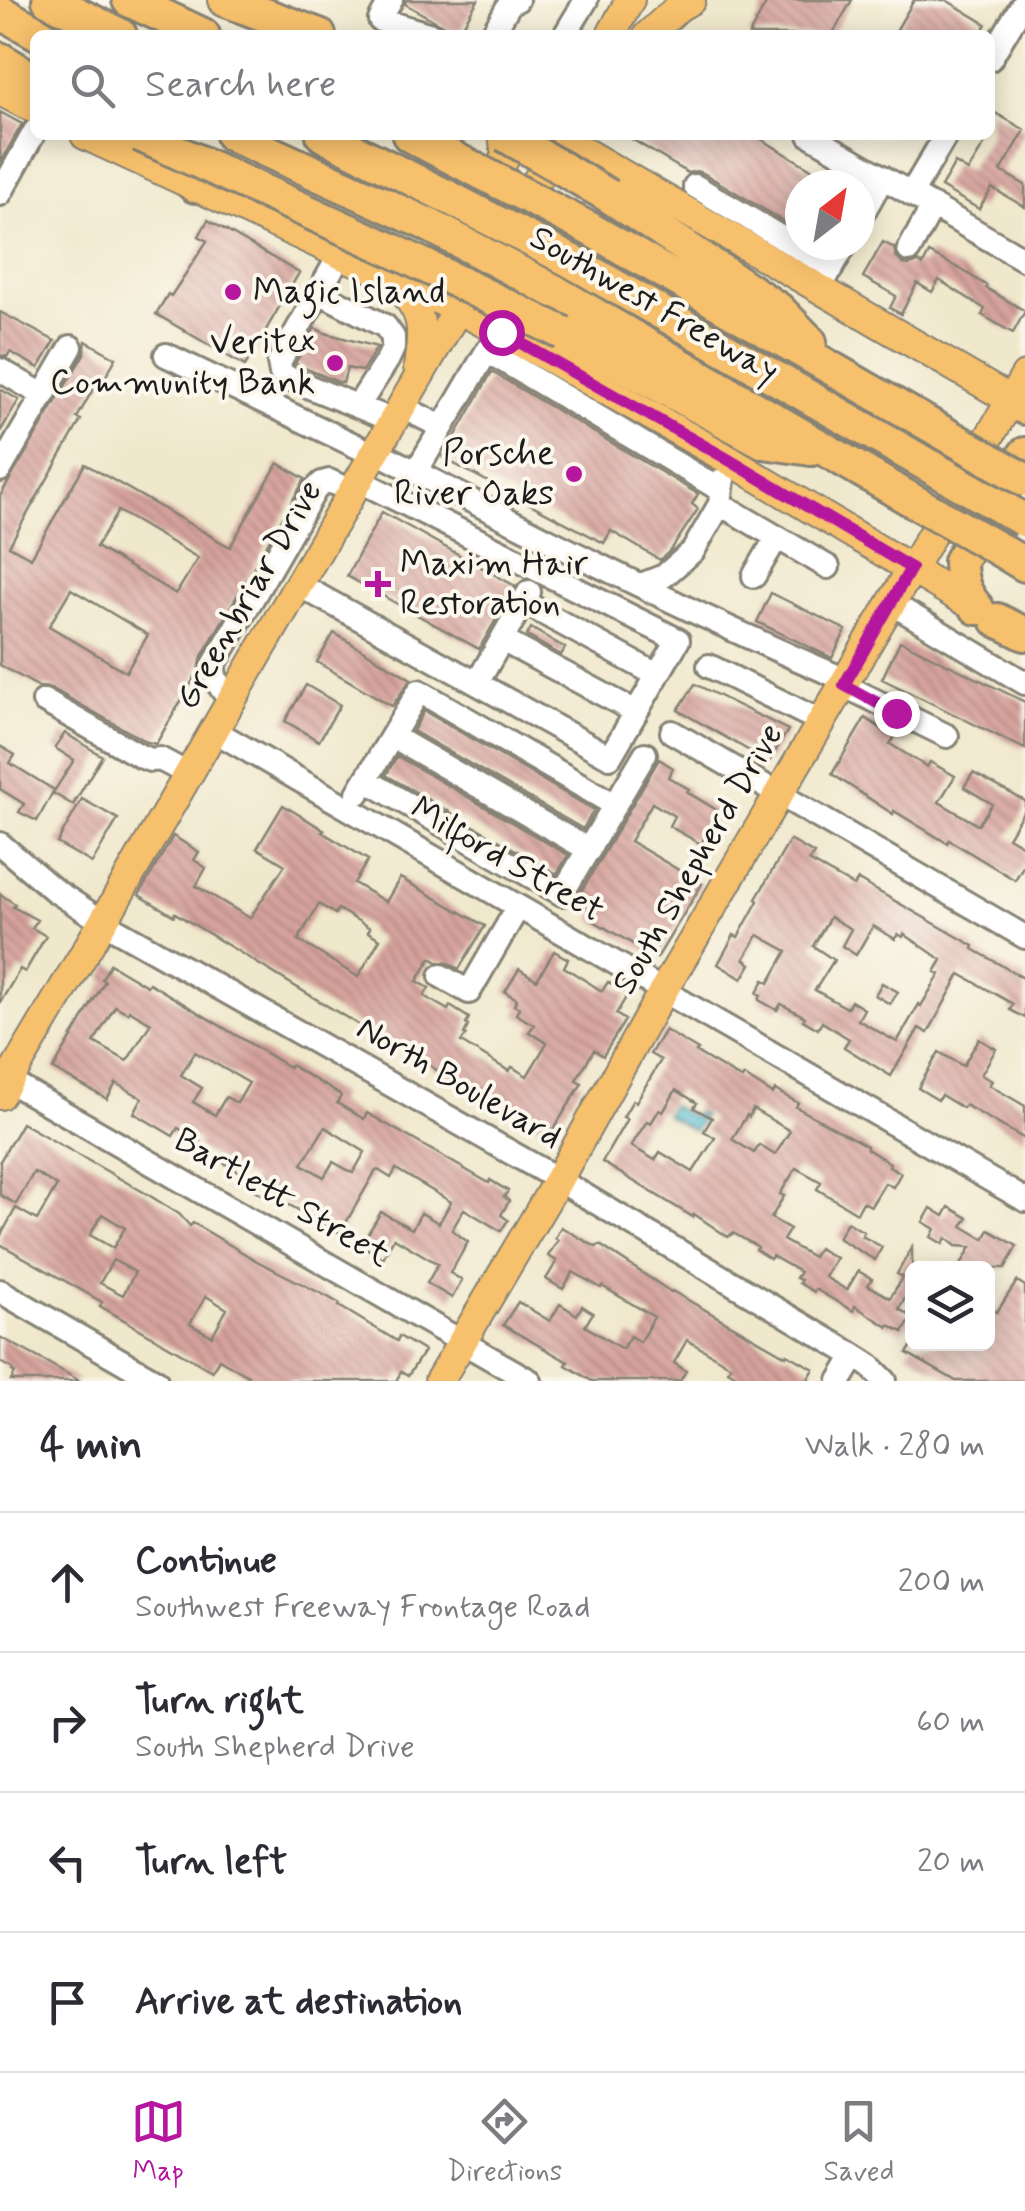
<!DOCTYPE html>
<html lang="en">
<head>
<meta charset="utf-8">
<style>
  :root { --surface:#fff; --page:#f2f2f3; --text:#2b2b33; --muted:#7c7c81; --line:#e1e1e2; --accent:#b5179e }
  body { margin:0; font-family:Mynerve,sans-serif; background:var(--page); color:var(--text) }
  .controls { position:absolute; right:30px; bottom:30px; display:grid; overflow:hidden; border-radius:15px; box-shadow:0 5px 25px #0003 }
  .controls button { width:90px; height:90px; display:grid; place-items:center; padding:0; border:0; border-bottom:2px solid var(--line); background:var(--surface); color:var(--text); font:50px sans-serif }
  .compass { position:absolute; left:785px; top:170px; width:90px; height:90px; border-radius:50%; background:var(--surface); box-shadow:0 5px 25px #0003; rotate:31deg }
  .stop { position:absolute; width:30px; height:30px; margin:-22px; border:8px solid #b5179e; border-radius:50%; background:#fff }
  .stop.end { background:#b5179e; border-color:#fff; box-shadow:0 2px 10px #0008 }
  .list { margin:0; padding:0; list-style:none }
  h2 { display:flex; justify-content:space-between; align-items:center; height:130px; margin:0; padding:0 40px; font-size:42px }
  h2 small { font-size:32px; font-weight:400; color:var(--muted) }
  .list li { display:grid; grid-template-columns:65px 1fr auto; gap:30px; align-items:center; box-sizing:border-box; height:140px; padding:0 40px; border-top:2px solid var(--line) }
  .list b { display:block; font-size:38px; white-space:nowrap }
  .list p { margin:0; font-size:32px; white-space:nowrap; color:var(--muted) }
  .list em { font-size:32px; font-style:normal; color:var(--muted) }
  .icon { flex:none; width:55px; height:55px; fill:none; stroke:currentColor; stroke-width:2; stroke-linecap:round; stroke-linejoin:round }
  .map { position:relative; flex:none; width:1025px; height:1381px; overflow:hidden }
  .search { position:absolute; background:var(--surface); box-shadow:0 5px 25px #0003; left:30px; right:30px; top:30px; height:110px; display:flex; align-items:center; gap:25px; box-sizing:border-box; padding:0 35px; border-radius:15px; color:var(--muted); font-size:38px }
  .sheet { height:690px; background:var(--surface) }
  nav { display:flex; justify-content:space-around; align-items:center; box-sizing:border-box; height:140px; border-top:2px solid var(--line); background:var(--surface); font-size:28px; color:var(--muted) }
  nav a { display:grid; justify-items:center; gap:5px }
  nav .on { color:var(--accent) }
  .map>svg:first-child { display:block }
  .water { fill:#59bfd7; stroke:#3a6e7a; stroke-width:2.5 }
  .building { fill:url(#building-back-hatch); fill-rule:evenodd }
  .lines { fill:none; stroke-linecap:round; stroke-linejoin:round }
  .minor-casing { stroke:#868274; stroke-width:28 }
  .major-casing { stroke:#868274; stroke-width:32 }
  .highway-casing { stroke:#868274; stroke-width:38 }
  .minor { stroke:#fff; stroke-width:22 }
  .major { stroke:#f7c06c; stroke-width:28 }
  .highway { stroke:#f7c06c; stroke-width:32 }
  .highway-bridge-casing { stroke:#868274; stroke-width:38; stroke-linecap:butt }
  .highway-bridge { stroke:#f7c06c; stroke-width:32 }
  .route { stroke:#b5179e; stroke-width:12 }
  .poi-dot { fill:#b5179e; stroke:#fbf7ec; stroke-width:4 }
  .labels { text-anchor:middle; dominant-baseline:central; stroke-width:8; stroke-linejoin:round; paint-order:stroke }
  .poi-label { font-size:35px; fill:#1c1c1c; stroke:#fbf7ec; text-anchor:start }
  .street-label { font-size:35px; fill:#1c1c1c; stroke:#fbf7ec }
</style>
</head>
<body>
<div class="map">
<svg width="1025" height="1381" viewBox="0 0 1025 1381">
  <defs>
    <pattern id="building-back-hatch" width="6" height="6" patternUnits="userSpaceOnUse" patternTransform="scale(2.5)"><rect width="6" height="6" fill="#d7a39d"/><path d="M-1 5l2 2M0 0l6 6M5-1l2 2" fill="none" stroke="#ae847f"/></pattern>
  </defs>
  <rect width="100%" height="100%" fill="#fbf7ec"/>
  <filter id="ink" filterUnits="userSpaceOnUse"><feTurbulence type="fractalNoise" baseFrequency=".01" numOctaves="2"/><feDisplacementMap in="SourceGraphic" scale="20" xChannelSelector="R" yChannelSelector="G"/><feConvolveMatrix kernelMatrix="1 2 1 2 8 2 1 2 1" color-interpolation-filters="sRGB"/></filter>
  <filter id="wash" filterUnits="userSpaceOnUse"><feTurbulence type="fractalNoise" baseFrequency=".0048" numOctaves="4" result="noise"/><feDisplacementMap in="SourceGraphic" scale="40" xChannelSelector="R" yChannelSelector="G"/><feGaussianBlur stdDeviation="2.25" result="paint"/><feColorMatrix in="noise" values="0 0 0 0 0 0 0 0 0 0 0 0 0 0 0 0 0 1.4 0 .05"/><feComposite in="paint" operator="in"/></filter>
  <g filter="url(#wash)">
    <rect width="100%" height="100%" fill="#f0e8cc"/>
    <!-- water -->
    <path class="water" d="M671,1105L692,1117L696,1112L703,1116L694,1131L666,1115Z"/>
    <g id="blocks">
      <!-- building -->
      <path class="building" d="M406,0H478L458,34L405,4Z
        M768,0H852L832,35H749Z
        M914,0H946L986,24L980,35H906L897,29Z
        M990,110L1025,130L1001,171L1025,185V207L992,188L979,209L941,187L955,163L968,171L990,135Z
        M0,112L22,124L0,163Z
        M625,135H754L838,185H800V231L703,173L696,171L688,173Z
        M208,220L299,273L245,366L156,314L168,294L171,296L207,241L199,236Z
        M883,242L894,248L896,257L903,264L910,265L918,262L923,265L929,253L962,270L987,286L986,288L1025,311L1013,333L982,315L985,309L939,280L932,292L917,283L901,314L890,308L896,296L863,277Z
        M0,312L55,341L39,368L10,352L7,357L0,355Z
        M315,328L325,333L377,347L362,371L347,368L343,383L338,382L295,364Z
        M86,341L116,358L100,386L96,384L77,418L81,420L9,546L31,558L85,464L230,547L278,463L305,479L202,656L199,670L156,744L147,742L51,688L39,687L0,665V496L84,354ZM118,511L198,558L176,594L96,547ZM71,589L148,635L126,672L49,626Z
        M492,372L698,494L692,504L698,509L671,550L660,560L611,531L604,543L443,458Z
        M0,389L19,400L0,432Z
        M382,512L515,586L479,649L347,576Z
        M771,593L846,630L832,658L757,622Z
        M531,628L565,648L561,655L527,636Z
        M334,633L411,679L392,706L317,662Z
        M900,641L1025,702V749L882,679Z
        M695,684L788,730L769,762L678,710Z
        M306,685L340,705L319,741L285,721Z
        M424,711L594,810L583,829L413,731Z
        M865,718L895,737L890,744L927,767L930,762L955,776L939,802L978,825L992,804L964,787L973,773L1025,801V809L1008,837L1025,847V863L1015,880L949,840L947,843L894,811L893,814L832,774Z
        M65,733L102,756L73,805L53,793L74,760L55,748Z
        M0,746L15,755L10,763L54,790L37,821L19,812L24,804L0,789Z
        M397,756L568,855L557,874L386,775Z
        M659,759L673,768L668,777L689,789L687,792L720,812L701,844L669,826L674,816L652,803L630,841L702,884L657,958L592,920L595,914L575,902Z
        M82,799L118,819L92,863L57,843Z
        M283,805L324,830L322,832L368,860L354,883L386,902L400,878L485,926L459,969L448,963L437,962L431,958L417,981L429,988L424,996L448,1010L450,1006L469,1018L466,1024L468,1026L464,1034L466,1035L461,1042L509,1071L512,1067L527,1076L547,1043L529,1032L534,1025L516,1014L519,1008L514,1005L517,999L505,992L519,969L537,980L554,951L568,959L564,967L602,991L608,982L628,994L616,1014L625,1020L603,1056L594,1050L576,1080L582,1083L553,1130L545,1125L543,1127L475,1089L472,1094L419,1058L377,1033L375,1035L175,913L174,916L139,895L173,836L199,852L194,860L206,868L196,886L250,918L285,865L257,848ZM319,904L335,914L338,909L370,928L368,932L380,939L358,977L298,940Z
        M790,840L814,854L809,861L854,886L858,880L974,946L973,949L1025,979V1018L1010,1010L1013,1004L960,974L928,1033L919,1028L891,1076L844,1047L849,1039L822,1022L818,1029L803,1020L805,1017L781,1004L777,1010L759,1000L761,995L757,993L764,980L769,983L787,951L758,935L744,959L751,964L742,979L718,964L734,935L738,937L758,901L756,899ZM830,917L851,929L842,946L856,955L873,926L895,939L898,934L903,937L904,934L942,960L935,972L940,974L921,1006L919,1004L897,1042L858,1020L864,1009L851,1001L847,1008L815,990L834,960L813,946Z
        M0,894L15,904L13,907L37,920L32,928L46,936L25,972L20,969L0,1003Z
        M110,964L147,986L149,983L289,1067L290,1065L339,1094L341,1096L337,1103L364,1119L367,1113L489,1183L490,1180L508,1191L504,1197L509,1201L501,1215L508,1220L501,1231L464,1209L452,1230L468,1242L450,1273L462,1280L452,1298L427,1283L438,1264L394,1238L383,1258L361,1245L381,1212L412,1229L421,1213L439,1223L451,1202L396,1169L391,1178L378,1170L375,1172L340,1233L273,1196L271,1199L249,1187L253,1181L252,1179L196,1147L200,1141L178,1128L173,1136L134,1113L142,1098L116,1083L107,1099L53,1069L105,981L102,979ZM115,1006L128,1013L129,1010L151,1023L127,1061L94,1042ZM195,1052L249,1083L237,1103L226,1097L215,1115L193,1102L202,1088L181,1075ZM325,1127L365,1152L353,1173L333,1162L324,1177L302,1164Z
        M882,983L898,992L890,1004L875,995Z
        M665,1030L698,1050L696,1052L742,1079L744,1076L773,1094L775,1090L798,1103L796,1107L867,1146V1149L890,1163L889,1166L901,1173L893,1187L885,1183L871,1206L863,1202L857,1213L817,1189L821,1182L796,1168L780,1194L784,1196L771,1218L790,1229L783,1240L813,1257L818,1248L836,1258L825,1277L847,1290L858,1271L872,1279L868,1285L890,1298L903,1277L897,1274L912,1247V1285L899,1309L912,1317L903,1332L889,1325L888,1327L855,1306L853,1311L815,1289L814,1292L799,1283L801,1280L796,1278L800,1272L772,1256L770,1259L756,1250L758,1247L733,1233L728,1237L694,1214L693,1217L602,1162L627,1119L623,1117L633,1100L636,1102L661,1060L650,1054ZM676,1090L697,1103L694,1108L712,1118L704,1131L715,1138L693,1172L660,1152L655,1160L631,1146L647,1121L651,1123L659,1110L663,1112ZM753,1109L790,1131L775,1155L759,1145L754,1153L732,1139L747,1115L749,1117Z
        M979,1039L996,1049L981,1075L992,1081L989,1085L1025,1106V1139L965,1105L963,1108L941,1095L938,1100L918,1088L939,1052L963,1066Z
        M22,1123L147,1194L179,1214L190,1226L193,1223L257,1261L328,1297L340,1304L339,1306L397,1341L399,1336L424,1351L408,1376L401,1372L396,1381H244L248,1376L219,1359L212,1371L100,1306L102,1302L0,1244V1237L16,1208L37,1220L57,1186L34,1172L16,1204L0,1195V1161ZM102,1214L125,1228L113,1248L90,1235ZM113,1260L135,1272L123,1295L100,1283ZM206,1296L227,1309L212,1336L190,1324Z
        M949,1207L968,1218L962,1226L984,1239L989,1230L1017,1246L1005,1268H959L971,1247L956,1246L946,1238L943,1244L931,1237L935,1229L923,1222L931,1208L944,1216Z
        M847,1222L864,1232L862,1236L882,1247L875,1260L838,1238Z
        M561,1227L596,1247L600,1245L671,1292L672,1291L786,1356L787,1354L814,1369L807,1381H746L728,1370L731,1366L687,1340L674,1363L686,1371L680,1381H592L566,1365L568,1362L503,1325L518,1302L550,1321L560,1304L577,1315L582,1306L593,1313L585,1326L622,1349L630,1336L640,1342L654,1317L602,1286L601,1288L573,1272L563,1289L546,1279L557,1261L548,1256L558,1240L555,1238Z
        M1017,1281L1025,1286V1381H956L907,1353L913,1344H988V1318L992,1310L997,1312Z
        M0,1337L39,1358L80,1381H11L15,1373L12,1371L13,1369L0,1362Z"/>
    </g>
  </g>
  <g filter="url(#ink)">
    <use href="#blocks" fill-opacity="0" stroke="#868274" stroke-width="2.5"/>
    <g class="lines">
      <!-- minor casing -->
      <g class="minor-casing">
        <path id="minor" d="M391,0L380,20L432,35
          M492,35L510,3L517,0
          M565,35L586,0
          M990,59L1025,0
          M810,135L1025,260
          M695,186L832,268
          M0,194L35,131
          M911,194L946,135
          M860,218L883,177
          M909,250L933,206
          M341,253L279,362L281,373L290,379L394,421
          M824,281L845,245
          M319,292L385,326L393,337V348L388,359L358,406
          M166,355L375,455
          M0,370L43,395
          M402,407L442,427
          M377,452C531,532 686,612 846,680
          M0,470L71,347
          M416,472L487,351L721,490
          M720,504L828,567
          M754,576L777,537
          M299,585L610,757L678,640L360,481
          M641,585L664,576L693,551L720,504L723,480
          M523,602L657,675
          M891,603L1025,683
          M502,640L636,712
          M709,666L822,722
          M477,683L529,592
          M843,685L947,736
          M230,700C222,689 211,678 215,663L315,490L322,483L329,481L353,492
          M44,701L140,756L150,760L160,759L188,774
          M213,730L1025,1200
          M672,732L1025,937
          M392,736L589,850
          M366,780L562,894L645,754
          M358,793L419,691L615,805
          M0,844L54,890L103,922L540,1169L855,1356L869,1365L885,1381
          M441,976L469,992L518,907
          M0,1076L530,1381
          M0,1291L156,1381
          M840,1381L855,1356"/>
      </g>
      <!-- major casing -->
      <g class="major-casing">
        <path id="major" d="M611,35L630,0
          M648,35L679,7L691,0
          M0,91L35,109
          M85,135L458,309L553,360L724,457L980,610
          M555,135L1011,400
          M414,274H419L450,255L506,156L503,135
          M394,285C426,310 423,330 418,367
          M0,1095L103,922L458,309L565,135
          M439,1381L558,1180L663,991L1025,376"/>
      </g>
      <!-- highway casing -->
      <g class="highway-casing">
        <path id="highway" d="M49,0L120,35
          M129,0L203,35
          M225,0L319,35
          M0,12L41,35
          M0,59L35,80
          M232,135L427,224
          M323,135L444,195
          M409,135L463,163
          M142,145L167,160L195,186
          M609,196L778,309L810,342
          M590,229L916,417
          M571,261L898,448
          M554,291L917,503
          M563,333L764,442L811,449
          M1011,400L1025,408
          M1002,551L1025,565
          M977,608C964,593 960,580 960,561L1025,454
          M997,620L1025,634"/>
      </g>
      <!-- minor -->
      <use href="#minor" class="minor"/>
      <!-- major -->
      <use href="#major" class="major"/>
      <!-- highway -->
      <use href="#highway" class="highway"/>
      <!-- highway-bridge casing -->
      <g class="highway-bridge-casing">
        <path id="highway-bridge" d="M140,135L392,250L563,333
          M505,135L609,196
          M463,163L590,229
          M444,195L571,261
          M427,224L554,291
          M916,417L1025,480
          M898,448L1024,520
          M917,503L1002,551"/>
      </g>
      <!-- highway-bridge -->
      <use href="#highway-bridge" class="highway-bridge"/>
    </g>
  </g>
  <g class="lines" filter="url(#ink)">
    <!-- route -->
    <path class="route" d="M501,332L724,457L911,568L844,685L896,713"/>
  </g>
  <!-- markers -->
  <g class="poi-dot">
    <circle cx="233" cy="292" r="10"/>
    <circle cx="335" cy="363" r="10"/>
    <circle cx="574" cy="474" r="10"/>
    <path d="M373 569h10v10h10v10h-10v10h-10v-10h-10v-10h10z"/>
  </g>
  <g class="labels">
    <!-- poi labels -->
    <g class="poi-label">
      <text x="253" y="292">Magic Island</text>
      <text x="315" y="343" text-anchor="end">Veritex<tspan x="315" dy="40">Community Bank</tspan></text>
      <text x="554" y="454" text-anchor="end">Porsche<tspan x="554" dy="40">River Oaks</tspan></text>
      <text x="400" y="564">Maxim Hair<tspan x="400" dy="40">Restoration</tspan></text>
    </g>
    <!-- street labels -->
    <g class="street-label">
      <text transform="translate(654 305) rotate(30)">Southwest Freeway</text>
      <text transform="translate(249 595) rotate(-60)">Greenbriar Drive</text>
      <text transform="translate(698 859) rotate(-60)">South Shepherd Drive</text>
      <text transform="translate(507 860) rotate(30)">Milford Street</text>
      <text transform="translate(459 1083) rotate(30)">North Boulevard</text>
      <text transform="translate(282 1198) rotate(30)">Bartlett Street</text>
    </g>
  </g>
</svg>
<div class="controls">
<button><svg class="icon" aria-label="layers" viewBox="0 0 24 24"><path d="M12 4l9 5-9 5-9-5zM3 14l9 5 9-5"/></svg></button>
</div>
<svg class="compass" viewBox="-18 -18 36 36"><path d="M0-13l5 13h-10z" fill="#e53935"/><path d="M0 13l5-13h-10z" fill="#7c7c81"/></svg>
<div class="stop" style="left:501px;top:332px"></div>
<div class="stop end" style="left:896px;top:713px"></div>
<div class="search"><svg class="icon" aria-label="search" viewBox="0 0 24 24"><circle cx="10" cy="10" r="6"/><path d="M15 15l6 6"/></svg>Search here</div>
</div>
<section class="sheet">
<h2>4 min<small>Walk · 280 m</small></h2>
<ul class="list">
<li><svg class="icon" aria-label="ahead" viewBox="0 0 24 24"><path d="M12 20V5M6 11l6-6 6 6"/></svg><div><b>Continue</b><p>Southwest Freeway Frontage Road</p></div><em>200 m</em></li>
<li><svg class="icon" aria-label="right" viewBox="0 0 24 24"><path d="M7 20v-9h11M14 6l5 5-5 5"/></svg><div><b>Turn right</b><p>South Shepherd Drive</p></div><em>60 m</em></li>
<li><svg class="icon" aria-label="left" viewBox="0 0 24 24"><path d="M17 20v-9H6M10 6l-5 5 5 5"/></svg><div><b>Turn left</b></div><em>20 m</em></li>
<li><svg class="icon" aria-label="arrive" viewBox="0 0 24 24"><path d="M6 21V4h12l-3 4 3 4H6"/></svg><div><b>Arrive at destination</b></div></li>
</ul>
</section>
<nav>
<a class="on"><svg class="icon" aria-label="map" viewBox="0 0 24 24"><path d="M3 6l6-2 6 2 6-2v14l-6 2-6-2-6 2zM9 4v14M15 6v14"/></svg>Map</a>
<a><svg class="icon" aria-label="directions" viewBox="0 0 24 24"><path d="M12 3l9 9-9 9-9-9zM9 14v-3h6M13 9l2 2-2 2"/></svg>Directions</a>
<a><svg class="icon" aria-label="saved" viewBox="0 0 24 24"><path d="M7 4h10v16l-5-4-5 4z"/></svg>Saved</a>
</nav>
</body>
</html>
